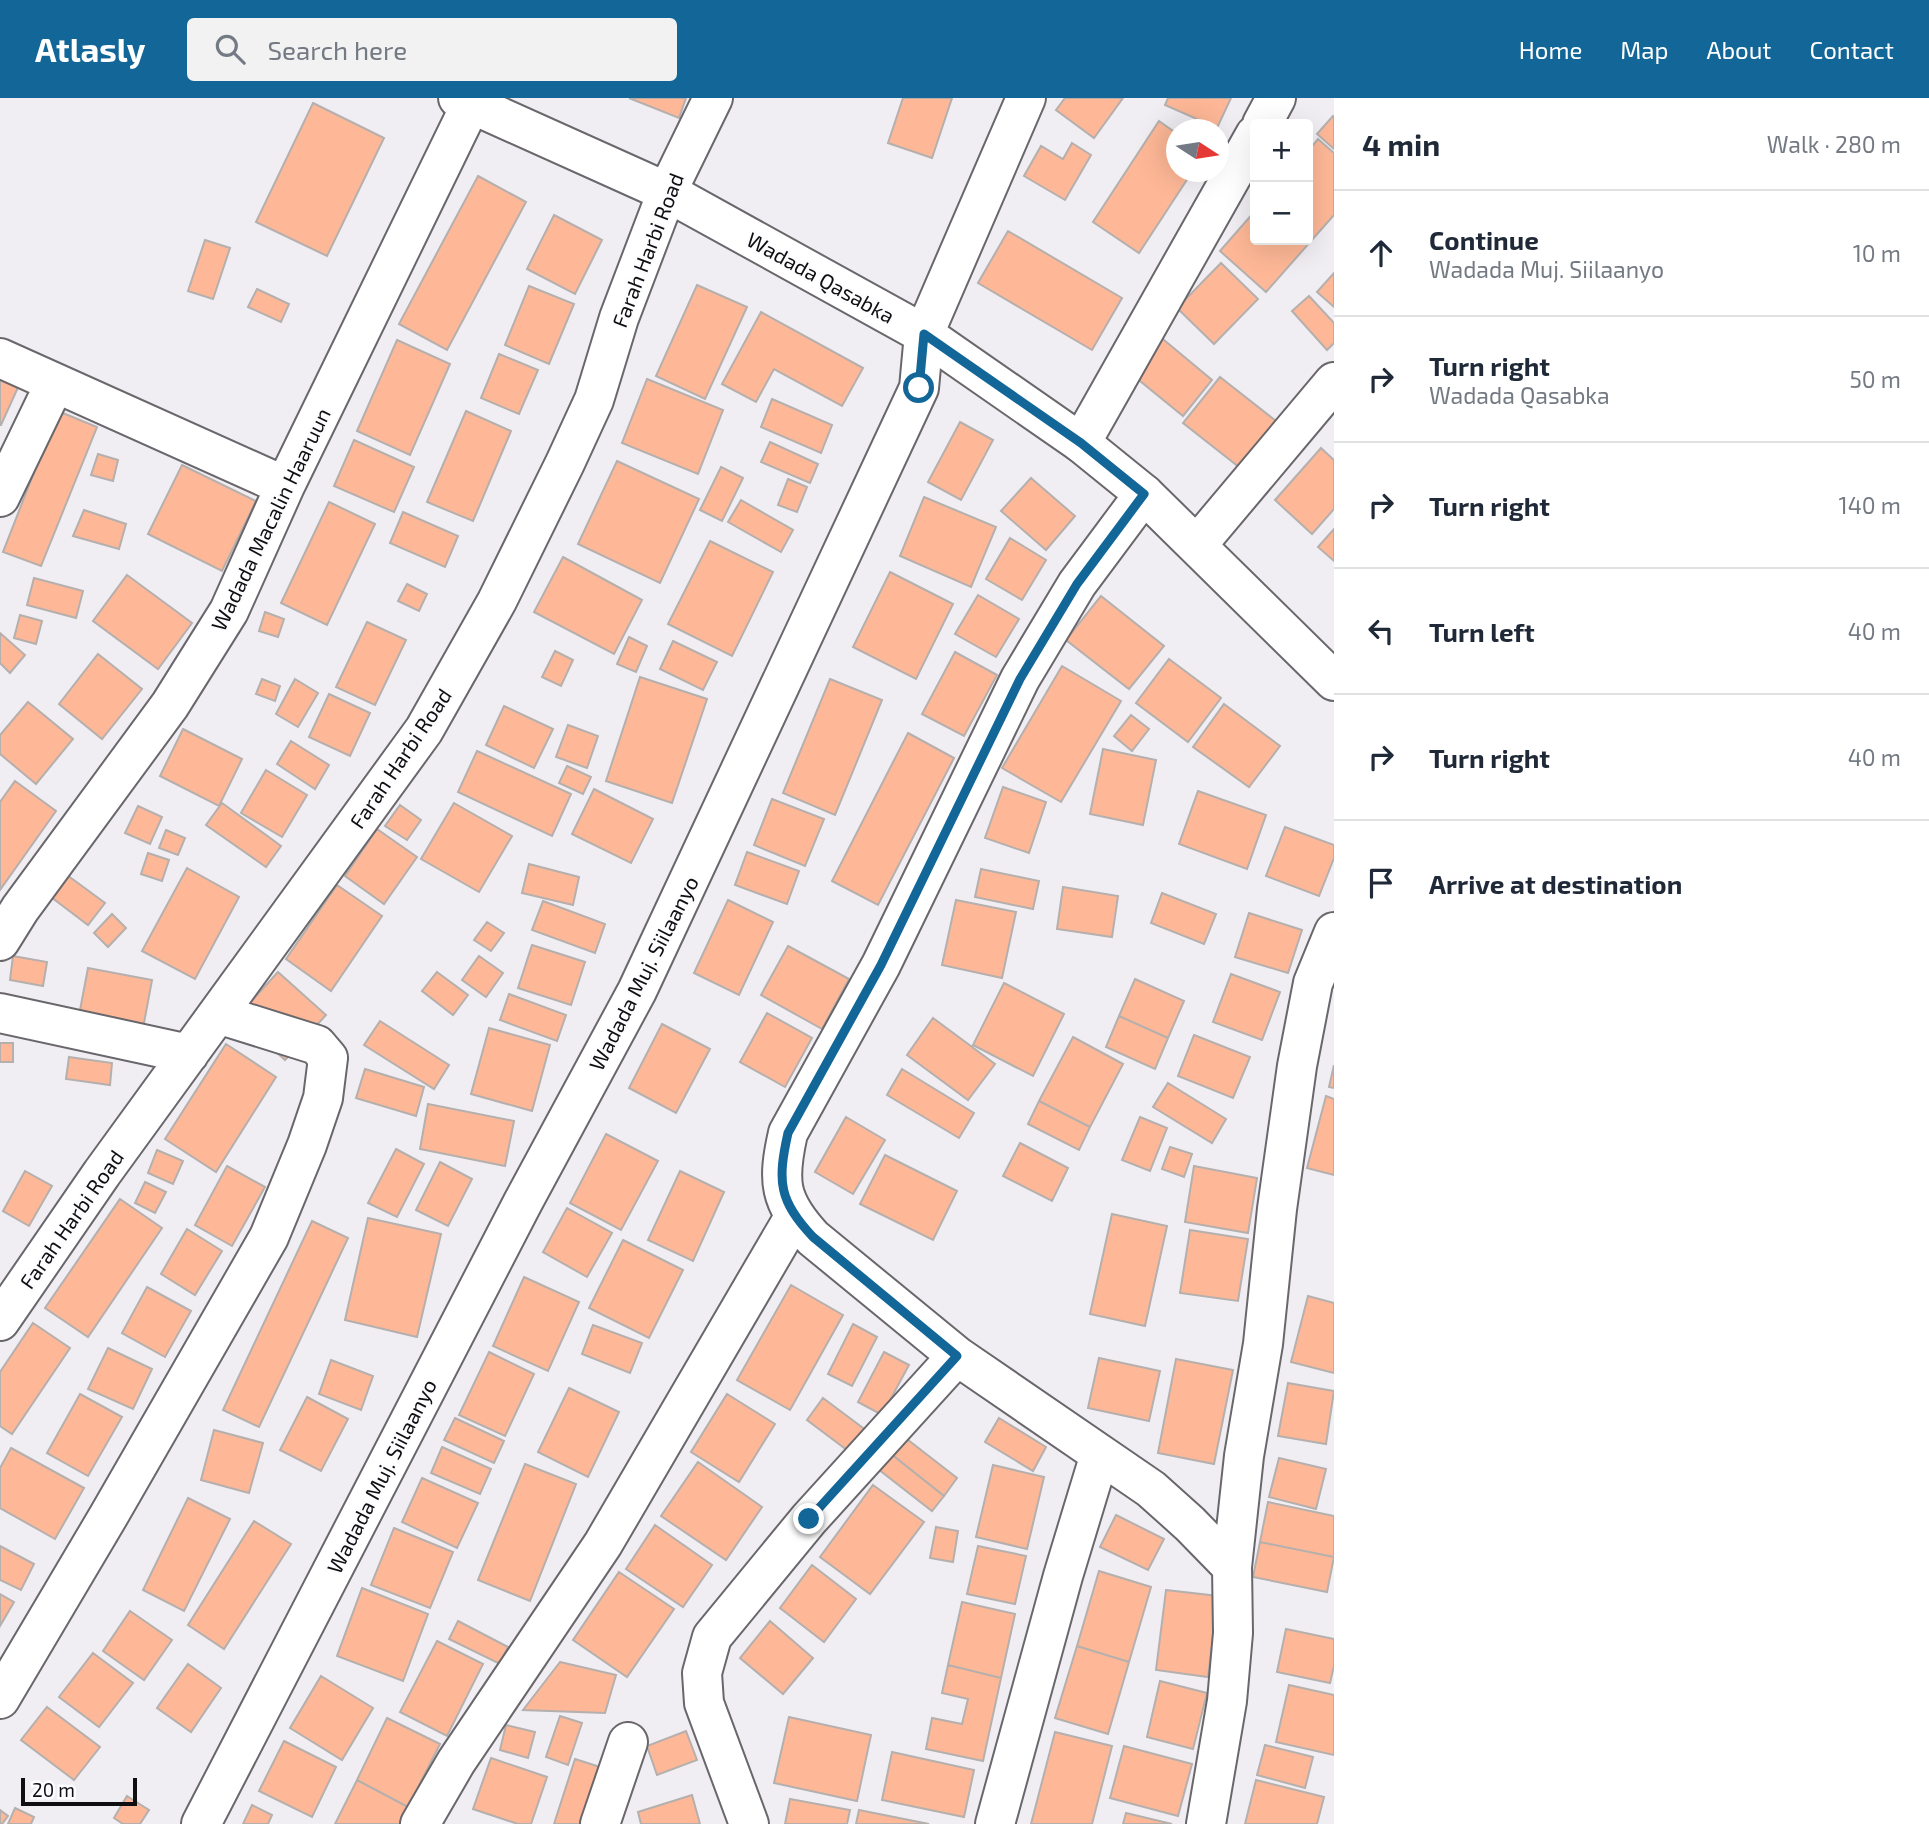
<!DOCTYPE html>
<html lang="en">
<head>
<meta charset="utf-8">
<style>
  :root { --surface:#fff; --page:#f2f2f3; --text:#1f2937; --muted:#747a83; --line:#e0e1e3; --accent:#136798 }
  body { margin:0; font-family:"Exo 2",sans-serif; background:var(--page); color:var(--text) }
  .controls { position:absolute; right:21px; top:21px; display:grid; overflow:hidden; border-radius:7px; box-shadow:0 7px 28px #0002 }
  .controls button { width:63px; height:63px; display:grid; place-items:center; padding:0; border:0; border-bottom:2px solid var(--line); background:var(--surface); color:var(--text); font:35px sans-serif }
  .compass { position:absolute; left:1166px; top:21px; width:63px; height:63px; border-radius:50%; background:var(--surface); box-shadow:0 7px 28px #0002; rotate:102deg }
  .scale { position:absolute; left:21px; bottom:18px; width:116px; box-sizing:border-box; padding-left:7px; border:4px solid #0f0f11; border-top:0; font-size:19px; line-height:24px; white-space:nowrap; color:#0f0f11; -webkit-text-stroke:5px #fdfcff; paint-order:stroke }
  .stop { position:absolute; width:21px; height:21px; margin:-16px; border:5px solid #136798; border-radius:50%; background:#fff }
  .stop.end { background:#136798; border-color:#fff; box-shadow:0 2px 7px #0008 }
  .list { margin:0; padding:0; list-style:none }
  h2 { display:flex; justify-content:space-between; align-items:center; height:91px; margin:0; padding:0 28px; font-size:30px }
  h2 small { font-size:23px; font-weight:400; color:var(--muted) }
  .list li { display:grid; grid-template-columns:46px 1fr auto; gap:21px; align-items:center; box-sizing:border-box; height:126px; padding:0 28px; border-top:2px solid var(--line) }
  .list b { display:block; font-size:26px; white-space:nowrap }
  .list p { margin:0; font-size:23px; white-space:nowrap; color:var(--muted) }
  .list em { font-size:23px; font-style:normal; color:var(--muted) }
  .icon { flex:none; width:38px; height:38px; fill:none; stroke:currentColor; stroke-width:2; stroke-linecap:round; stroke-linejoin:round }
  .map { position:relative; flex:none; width:1334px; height:1726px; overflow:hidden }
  header { display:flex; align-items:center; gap:42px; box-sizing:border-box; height:98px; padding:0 35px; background:var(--accent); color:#fff }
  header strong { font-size:33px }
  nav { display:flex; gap:38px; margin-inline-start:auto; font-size:24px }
  .search { width:490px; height:63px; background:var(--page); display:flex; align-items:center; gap:18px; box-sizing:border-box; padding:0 24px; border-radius:7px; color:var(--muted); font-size:26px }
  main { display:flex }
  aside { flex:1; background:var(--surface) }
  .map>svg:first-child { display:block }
  .building { fill:#feb897; stroke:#b5afad; stroke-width:2 }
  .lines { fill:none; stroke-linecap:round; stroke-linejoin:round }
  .minor-casing { stroke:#69676c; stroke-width:42 }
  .tertiary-casing { stroke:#69676c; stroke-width:42 }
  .minor { stroke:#fff; stroke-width:38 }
  .tertiary { stroke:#fff; stroke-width:38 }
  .route { stroke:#136798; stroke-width:9 }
  .labels { text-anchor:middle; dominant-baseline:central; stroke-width:5; stroke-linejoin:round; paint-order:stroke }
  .street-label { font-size:21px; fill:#0f0f11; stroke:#fdfcff }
</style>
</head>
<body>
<header>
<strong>Atlasly</strong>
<div class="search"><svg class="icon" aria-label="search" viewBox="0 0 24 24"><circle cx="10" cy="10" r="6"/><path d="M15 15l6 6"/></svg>Search here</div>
<nav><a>Home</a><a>Map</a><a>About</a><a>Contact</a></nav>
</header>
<main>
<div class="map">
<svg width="1334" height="1726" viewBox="0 0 1334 1726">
  <rect width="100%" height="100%" fill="#f0eef3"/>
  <!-- building -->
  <path class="building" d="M629,0H686L679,20Z
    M903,0H952L932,60L888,45Z
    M1065,0H1123L1094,40L1056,12Z
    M1168,0H1231L1217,30L1165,7Z
    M313,5L384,40L327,158L256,124Z
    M1333,18L1334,19V51L1317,36Z
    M1159,23L1176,35V74H1192L1139,155L1093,124Z
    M1318,41L1334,55V117L1266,194L1220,153L1255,113V142H1308V53Z
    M1072,45L1091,57L1065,102L1024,78L1041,48L1063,61Z
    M478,78L526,104L447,252L399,226Z
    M554,117L602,142L575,196L527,171Z
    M1008,133L1122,200L1092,252L978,185Z
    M205,142L230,150L213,201L188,193Z
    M1221,165L1258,201L1214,246L1177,210Z
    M1334,175V209L1317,194Z
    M697,187L747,209L705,301L656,278Z
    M529,188L574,206L549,266L505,247Z
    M257,191L289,206L281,224L248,209Z
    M1309,198L1334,225V245L1327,252L1292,213Z
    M761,214L863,270L842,308L774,271L756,304L722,286Z
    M1158,237L1212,282L1183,318L1129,274Z
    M397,242L450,266L410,357L357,333Z
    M499,256L538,272L519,316L481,300Z
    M0,277L20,285L1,327H0Z
    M1220,279L1276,323L1239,369L1183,325Z
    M647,281L723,312L698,376L622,345Z
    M772,301L832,327L821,355L761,329Z
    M58,313L97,329L41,468L3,454Z
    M466,313L511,333L473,423L427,404Z
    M960,324L993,342L961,402L928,384Z
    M354,342L414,369L394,414L334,388Z
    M770,344L818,366L810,385L761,364Z
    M1321,350L1334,362V411L1312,436L1275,402Z
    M98,356L118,362L113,383L91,377Z
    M617,363L699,401L660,485L578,446Z
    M182,367L256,403L222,473L148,436Z
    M721,369L743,380L722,423L700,412Z
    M1031,380L1075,418L1046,452L1001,413Z
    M788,381L807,389L797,414L778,407Z
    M924,399L996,429L971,489L900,458Z
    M741,402L793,432L781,454L728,424Z
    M329,404L375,426L327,527L281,505Z
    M84,412L126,426L119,451L73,438Z
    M403,414L458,438L445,469L390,445Z
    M1334,431V463L1318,449Z
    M1010,440L1046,462L1022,502L986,481Z
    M710,443L773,474L732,558L668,526Z
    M563,459L642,502L614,556L534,514Z
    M890,474L953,506L916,581L853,549Z
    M127,477L192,525L158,571L93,523Z
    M34,480L83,493L76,520L27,507Z
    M407,486L427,496L419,513L398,503Z
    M978,497L1019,521L996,559L955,536Z
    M1101,498L1164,548L1129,591L1066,542Z
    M265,514L284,521L278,539L259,533Z
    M20,517L42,523L36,546L14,540Z
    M367,524L406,542L375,607L336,589Z
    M0,535L25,557L10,575L0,565Z
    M629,539L647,548L636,574L617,566Z
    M673,543L717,564L703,592L660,571Z
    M555,553L573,562L561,588L542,579Z
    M955,554L997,577L964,638L922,616Z
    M98,556L142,591L102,641L59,606Z
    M1169,561L1221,600L1188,644L1136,605Z
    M1062,568L1121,603L1061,704L1002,670Z
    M640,579L707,601L672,705L606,683Z
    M262,581L280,588L275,603L256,596Z
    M295,581L318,595L298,629L276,616Z
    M830,581L882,602L835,717L783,695Z
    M329,596L370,615L350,658L309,639Z
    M28,604L73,641L36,686L0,656V637Z
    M1224,606L1280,648L1249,689L1193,649Z
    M504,608L553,631L534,670L486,647Z
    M1131,617L1149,631L1132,653L1114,638Z
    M568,627L598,638L587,670L556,659Z
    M183,631L242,661L219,708L160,678Z
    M908,635L954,660L878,807L832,783Z
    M291,643L329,667L315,691L277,666Z
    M1103,651L1156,662L1143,727L1090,716Z
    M477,653L571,696L552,738L458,694Z
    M567,668L591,679L583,696L559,685Z
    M266,672L307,697L282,739L241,715Z
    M15,683L56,713L0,792V704Z
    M1003,689L1046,704L1029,755L985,740Z
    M594,691L653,721L631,765L572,736Z
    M1198,693L1266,717L1247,771L1179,746Z
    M772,701L824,721L805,768L754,747Z
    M222,705L281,748L266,769L206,727Z
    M454,705L512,738L479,794L421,761Z
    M400,707L421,722L407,742L385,728Z
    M138,708L162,719L150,746L125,735Z
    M1285,729L1334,747V760L1319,798L1266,778Z
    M377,731L417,759L384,806L345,778Z
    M166,732L185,740L178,757L159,750Z
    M747,754L799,773L787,806L735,787Z
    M148,755L169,762L162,783L141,776Z
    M529,766L579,779L573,807L522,795Z
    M187,770L239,799L195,881L142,853Z
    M981,771L1039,783L1033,811L975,799Z
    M67,777L105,805L88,827L51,799Z
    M337,787L382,818L331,893L286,861Z
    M1063,789L1118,798L1112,839L1057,831Z
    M1162,795L1216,816L1204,846L1151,825Z
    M728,802L773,824L739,897L694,875Z
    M956,802L1016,814L1002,880L942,867Z
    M543,803L605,826L595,855L532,832Z
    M1249,815L1302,832L1288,875L1235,859Z
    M112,816L126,830L108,849L94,835Z
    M487,824L504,835L491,853L474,842Z
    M532,847L585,864L571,907L518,890Z
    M788,848L849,881L822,931L761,897Z
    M13,858L47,864L43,888L10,882Z
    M479,858L503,875L486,899L462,882Z
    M88,870L152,882L141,941L77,928Z
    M278,874L326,917L285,962L237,919Z
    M437,874L468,897L453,917L422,893Z
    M1231,876L1280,894L1262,942L1213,924Z
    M1135,881L1184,903L1168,940L1119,918Z
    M1004,885L1064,916L1033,978L973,947Z
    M509,896L566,917L557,943L500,922Z
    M767,915L812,940L785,989L740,964Z
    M1119,918L1168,940L1155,971L1106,949Z
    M933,920L995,966L968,1002L907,957Z
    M380,923L449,967L434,991L364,947Z
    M662,926L710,951L676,1015L629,990Z
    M489,930L550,947L532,1013L471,996Z
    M1194,937L1250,959L1233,1000L1178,978Z
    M1073,939L1123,966L1090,1029L1039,1003Z
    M0,945H13V964H0Z
    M226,946L276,979L216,1074L165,1041Z
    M69,959L112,965L110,987L66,981Z
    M1334,967V990L1329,989Z
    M365,971L424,989L416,1018L356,1000Z
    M902,971L974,1015L959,1040L887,997Z
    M1168,985L1226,1021L1212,1045L1153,1009Z
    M1326,998L1334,1001V1077L1307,1070Z
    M1039,1003L1090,1029L1079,1052L1028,1026Z
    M428,1006L514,1023L505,1068L420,1051Z
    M846,1019L885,1042L853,1096L815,1074Z
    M1140,1019L1167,1030L1150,1073L1122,1062Z
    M606,1036L658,1063L621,1132L570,1105Z
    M1020,1045L1068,1070L1052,1103L1003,1078Z
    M1170,1049L1192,1056L1184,1079L1162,1071Z
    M396,1051L424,1066L397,1119L368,1105Z
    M157,1052L183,1063L173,1086L148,1075Z
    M885,1057L957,1093L933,1142L860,1106Z
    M440,1064L472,1081L448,1128L416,1112Z
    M227,1068L265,1089L232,1148L195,1127Z
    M1194,1068L1257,1080L1248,1135L1185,1124Z
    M25,1073L52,1088L29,1128L3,1113Z
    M680,1073L724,1094L693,1163L648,1142Z
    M145,1084L166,1094L155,1115L135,1105Z
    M120,1101L162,1130L88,1239L45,1210Z
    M567,1110L612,1135L587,1179L543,1154Z
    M1112,1116L1167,1128L1145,1228L1090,1216Z
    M368,1120L441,1136L417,1239L345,1222Z
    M312,1123L348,1140L259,1329L223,1312Z
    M187,1131L222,1153L195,1197L161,1176Z
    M1190,1132L1248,1141L1238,1203L1180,1195Z
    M623,1142L683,1172L649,1240L589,1210Z
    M524,1179L579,1204L548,1273L493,1248Z
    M791,1187L843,1217L790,1312L737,1282Z
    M147,1189L191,1213L165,1259L122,1235Z
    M1308,1198L1334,1205V1275L1291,1264Z
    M33,1225L70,1250L12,1336L0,1328V1274Z
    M853,1226L877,1239L852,1288L828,1276Z
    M593,1227L642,1245L630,1275L582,1256Z
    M108,1250L152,1271L133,1311L88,1291Z
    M489,1254L534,1276L505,1338L459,1317Z
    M884,1254L909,1267L882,1317L858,1304Z
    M1099,1260L1160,1273L1149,1323L1088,1310Z
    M1176,1261L1233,1272L1214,1366L1158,1355Z
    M331,1262L373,1278L361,1312L319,1296Z
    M1288,1285L1334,1293L1326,1346L1278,1338Z
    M569,1290L619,1314L588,1379L538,1354Z
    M80,1296L122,1319L88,1378L47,1355Z
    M727,1296L775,1326L739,1384L691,1354Z
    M307,1299L348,1321L321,1373L280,1352Z
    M823,1300L867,1333L851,1355L807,1322Z
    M455,1320L504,1343L494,1365L444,1342Z
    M999,1320L1046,1349L1033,1373L985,1344Z
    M214,1332L263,1345L249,1395L201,1382Z
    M903,1338L957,1380L944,1398L890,1355Z
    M442,1349L491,1371L480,1396L431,1375Z
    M11,1350L84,1390L55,1441L0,1410V1370Z
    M890,1355L944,1398L932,1413L878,1371Z
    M1279,1360L1326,1371L1316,1411L1269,1399Z
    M698,1364L762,1409L726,1462L661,1418Z
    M525,1366L576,1386L530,1503L478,1482Z
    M993,1367L1044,1379L1027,1451L976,1439Z
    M422,1380L478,1405L457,1450L402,1424Z
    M873,1387L924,1424L870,1496L820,1459Z
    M188,1400L230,1421L184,1513L143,1492Z
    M1268,1404L1334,1418V1459L1260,1444Z
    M1116,1417L1164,1441L1148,1472L1100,1449Z
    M254,1423L291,1446L224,1551L188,1527Z
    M655,1427L712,1467L683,1509L626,1471Z
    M936,1429L958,1433L953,1464L930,1460Z
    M394,1430L453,1454L430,1510L371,1487Z
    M1260,1444L1334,1459L1327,1494L1253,1479Z
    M0,1448L34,1466L21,1492L0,1482Z
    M978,1448L1026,1458L1015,1506L967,1496Z
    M812,1467L856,1501L824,1544L780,1510Z
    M1099,1473L1151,1489L1129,1564L1077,1548Z
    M619,1474L674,1511L627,1579L573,1542Z
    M362,1490L428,1516L403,1583L337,1558Z
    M1166,1492L1218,1498L1208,1579L1156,1572Z
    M0,1496L14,1504L0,1528Z
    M962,1504L1015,1516L1001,1580L948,1567Z
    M130,1513L172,1542L144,1582L103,1553Z
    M458,1523L508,1549L500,1566L449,1541Z
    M770,1523L813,1560L783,1596L740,1560Z
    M1286,1531L1334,1541V1568L1330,1585L1277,1574Z
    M437,1543L483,1566L447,1638L400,1614Z
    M1077,1548L1129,1564L1108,1636L1055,1620Z
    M93,1555L133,1585L99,1629L59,1599Z
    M560,1564L616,1577L605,1615L523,1612Z
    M188,1566L221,1590L191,1634L157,1610Z
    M948,1567L1001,1580L983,1663L926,1651L932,1620L962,1626L968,1601L942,1595Z
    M321,1578L373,1610L342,1662L290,1630Z
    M1160,1583L1207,1595L1193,1651L1147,1639Z
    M1289,1587L1334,1597V1657L1276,1644Z
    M47,1609L100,1649L74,1682L21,1642Z
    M560,1618L582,1625L568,1667L546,1659Z
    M789,1619L871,1637L857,1703L774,1685Z
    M387,1620L440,1646L408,1709L357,1682Z
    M506,1627L535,1634L528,1660L500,1652Z
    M686,1633L697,1662L657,1677L647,1648Z
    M1055,1634L1112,1648L1092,1726H1031Z
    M284,1643L336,1669L312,1719L259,1693Z
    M1265,1647L1313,1659L1305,1690L1257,1677Z
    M1124,1648L1192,1666L1178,1718L1110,1700Z
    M892,1654L974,1672L964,1719L882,1702Z
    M491,1660L547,1679L531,1726H518L473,1711Z
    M575,1661L603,1670L586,1726H554Z
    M357,1682L408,1709L400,1726H335Z
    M1256,1682L1324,1699L1317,1726H1245Z
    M692,1697L700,1726H641L638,1714Z
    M127,1698L149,1712L140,1726H123L114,1720Z
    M790,1701L850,1712L847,1726H785Z
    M252,1707L272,1717L268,1726H243Z
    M15,1710L34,1719L31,1726H8Z
    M0,1712L8,1718L2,1726H0Z
    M859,1712L929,1726H856Z
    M1126,1715L1172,1726H1123Z"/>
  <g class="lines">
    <!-- minor casing -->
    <g class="minor-casing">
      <path id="minor" d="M1262,26L1276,0
        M0,260L285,388
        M1081,345L1255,37
        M1144,396L1077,486L1020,581L881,867L788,1035C777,1084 779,1103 813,1140L957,1258L1151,1391L1190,1426L1232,1469
        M0,399L55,285
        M1197,447L1334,284
        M0,843L20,811L170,607L229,513L285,388L474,0
        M0,915L189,956
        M0,1223L102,1075L424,632L497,503L565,365L594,302L619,220L667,94L713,0
        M0,1601L109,1417L269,1139L307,1047L323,1000L328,960L317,947L218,916
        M201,1726L523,1104L637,893L919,290L924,236L1026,0
        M420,1726L456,1664L603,1446L794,1119
        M600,1726L628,1644
        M749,1726L704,1605L702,1575L712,1539L809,1421L957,1258
        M995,1726L1063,1478L1100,1356
        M1206,1726L1227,1603L1233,1535L1232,1469L1244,1358L1263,1246L1277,1111L1297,968L1313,885L1334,834"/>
    </g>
    <!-- tertiary casing -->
    <g class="tertiary-casing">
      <path id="tertiary" d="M458,0L667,94L924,236L1081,345L1144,396L1334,583"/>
    </g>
    <!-- minor -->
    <use href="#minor" class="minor"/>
    <!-- tertiary -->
    <use href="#tertiary" class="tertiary"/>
  </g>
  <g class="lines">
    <!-- route -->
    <path class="route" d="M809,1421L957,1258L813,1139C779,1103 777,1084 788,1035L881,867L1020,581L1077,486L1144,396L1081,345L924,236L919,290"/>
  </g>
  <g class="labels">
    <!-- street labels -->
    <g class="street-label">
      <text transform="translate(647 152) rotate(-69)">Farah Harbi Road</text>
      <text transform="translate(821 179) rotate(29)">Wadada Qasabka</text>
      <text transform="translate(270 421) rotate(-64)">Wadada Macalin Haaruun</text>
      <text transform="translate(400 660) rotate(-56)">Farah Harbi Road</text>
      <text transform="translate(643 875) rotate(-63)">Wadada Muj. Siilaanyo</text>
      <text transform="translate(71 1121) rotate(-55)">Farah Harbi Road</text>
      <text transform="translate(381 1378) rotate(-63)">Wadada Muj. Siilaanyo</text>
    </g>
  </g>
</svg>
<div class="controls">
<button>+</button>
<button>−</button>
</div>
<svg class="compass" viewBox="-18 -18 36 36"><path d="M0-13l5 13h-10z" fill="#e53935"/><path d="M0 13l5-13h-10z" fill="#747a83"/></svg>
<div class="scale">20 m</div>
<div class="stop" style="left:919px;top:290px"></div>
<div class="stop end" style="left:809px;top:1421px"></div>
</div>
<aside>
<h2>4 min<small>Walk · 280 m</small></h2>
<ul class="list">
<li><svg class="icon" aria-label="ahead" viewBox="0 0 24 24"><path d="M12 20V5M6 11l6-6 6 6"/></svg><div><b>Continue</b><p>Wadada Muj. Siilaanyo</p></div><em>10 m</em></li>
<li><svg class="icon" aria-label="right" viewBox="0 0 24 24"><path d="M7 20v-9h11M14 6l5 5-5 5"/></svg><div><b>Turn right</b><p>Wadada Qasabka</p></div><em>50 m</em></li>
<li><svg class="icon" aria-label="right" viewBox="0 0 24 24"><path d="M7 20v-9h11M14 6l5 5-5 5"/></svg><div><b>Turn right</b></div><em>140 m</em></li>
<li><svg class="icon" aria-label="left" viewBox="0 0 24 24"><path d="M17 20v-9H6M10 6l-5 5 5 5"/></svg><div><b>Turn left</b></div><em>40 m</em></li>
<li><svg class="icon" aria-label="right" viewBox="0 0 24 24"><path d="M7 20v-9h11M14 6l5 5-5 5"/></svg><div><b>Turn right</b></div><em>40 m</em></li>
<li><svg class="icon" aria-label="arrive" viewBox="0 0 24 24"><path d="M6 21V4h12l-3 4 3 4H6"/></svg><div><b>Arrive at destination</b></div></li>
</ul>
</aside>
</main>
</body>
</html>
